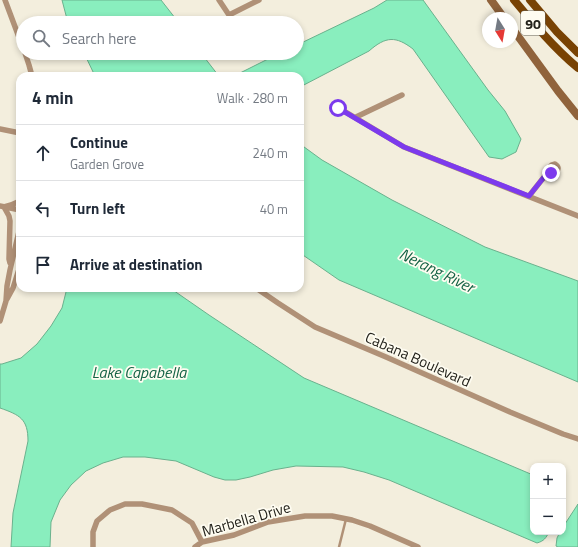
<!DOCTYPE html>
<html lang="en">
<head>
<meta charset="utf-8">
<style>
  :root { --surface:#fff; --page:#f6f6f7; --text:#1f2937; --muted:#747a83; --line:#e0e1e3 }
  body { margin:0; font-family:"Titillium Web",sans-serif; background:var(--page); color:var(--text) }
  .controls { position:absolute; right:12px; bottom:12px; display:grid; overflow:hidden; border-radius:8px; box-shadow:0 2px 6px #0003 }
  .controls button { width:36px; height:36px; display:grid; place-items:center; padding:0; border:0; border-bottom:1px solid var(--line); background:var(--surface); color:var(--text); font:20px sans-serif }
  .compass { position:absolute; left:482px; top:12px; width:36px; height:36px; border-radius:50%; background:var(--surface); box-shadow:0 2px 6px #0003; rotate:169deg }
  .stop { position:absolute; width:12px; height:12px; margin:-9px; border:3px solid #7c3aed; border-radius:50%; background:#fff }
  .stop.end { background:#7c3aed; border-color:#fff; box-shadow:0 1px 4px #0008 }
  .list { margin:0; padding:0; list-style:none }
  h2 { display:flex; justify-content:space-between; align-items:center; height:52px; margin:0; padding:0 16px; font-size:17px }
  h2 small { font-size:13px; font-weight:400; color:var(--muted) }
  .list li { display:grid; grid-template-columns:26px 1fr auto; gap:12px; align-items:center; box-sizing:border-box; height:56px; padding:0 16px; border-top:1px solid var(--line) }
  .list b { display:block; font-size:15px; white-space:nowrap }
  .list p { margin:0; font-size:13px; white-space:nowrap; color:var(--muted) }
  .list em { font-size:13px; font-style:normal; color:var(--muted) }
  .icon { flex:none; width:22px; height:22px; fill:none; stroke:currentColor; stroke-width:2; stroke-linecap:round; stroke-linejoin:round }
  .map { position:relative; flex:none; width:578px; height:547px; overflow:hidden }
  .search { position:absolute; background:var(--surface); box-shadow:0 2px 6px #0003; left:16px; top:16px; width:288px; height:44px; display:flex; align-items:center; gap:10px; box-sizing:border-box; padding:0 14px; border-radius:22px; color:var(--muted); font-size:15px }
  .panel { position:absolute; background:var(--surface); box-shadow:0 2px 6px #0003; left:16px; top:72px; width:288px; height:220px; border-radius:12px }
  .map>svg:first-child { display:block }
  .water { fill:#89eebe; stroke:#6ab18d }
  .lines { fill:none; stroke-linecap:round; stroke-linejoin:round }
  .lane { stroke:#b09177; stroke-width:2.5 }
  .street { stroke:#b09177; stroke-width:5.5 }
  .secondary { stroke:#90633c; stroke-width:8 }
  .primary { stroke:#784203; stroke-width:8 }
  .route { stroke:#7c3aed; stroke-width:5 }
  .labels { text-anchor:middle; dominant-baseline:central; stroke-width:3.5; stroke-linejoin:round; paint-order:stroke }
  .shield { fill:#fefcf1; stroke:#65635b; stroke-width:1 }
  .shield-label { font-size:14px; font-weight:bold; fill:#23221b }
  .street-label { font-size:15px; fill:#23221b; stroke:#fefcf1 }
  .water-label { font-size:16px; font-style:italic; fill:#166346; stroke:#fefcf1 }
</style>
</head>
<body>
<div class="map">
<svg width="578" height="547" viewBox="0 0 578 547">
  <rect width="100%" height="100%" fill="#f3eedd"/>
  <!-- water -->
  <path class="water" d="M62,0H161L179,23H68Z
    M387,0H423L488,90L505,111L521,139L516,152L502,159L489,157L413,49C396,36 386,36 369,51L300,87V76H234L280,53H297V45L374,8Z
    M84,53H201L218,75L221,76H95Z
    M300,144L322,160L392,200L485,247L578,281V382L339,280L300,253Z
    M67,288H170L209,315L304,378L533,475V532H549C546,538 544,541 537,543L389,480L364,472L343,467L296,466L273,470L250,477L236,480H225L214,477L176,461L145,457H123L103,463L86,471L71,485L60,500L51,522L50,547H11L13,513L28,441C28,419 20,415 0,408V364H2L21,358L37,344L51,326L62,308Z
    M578,504V547H558L556,546L557,538L560,532H563V527Z"/>
  <g class="lines">
    <!-- lane -->
    <path class="lane" d="M339,547L346,519"/>
    <!-- street -->
    <path class="street" d="M5,0L23,48
      M219,0L229,15L259,0
      M25,53L29,65L32,76
      M339,108L404,147L578,216
      M356,117L402,95
      M0,129L20,133
      M529,196L548,172C549,167 550,165 555,164C558,166 559,168 557,171L548,172
      M0,206L20,210
      M10,263L9,259L10,221L9,216L4,207L11,205L20,201
      M256,288L278,303L315,327L386,357L510,412L563,434L578,439
      M7,299L13,288L20,266
      M0,321L6,301L7,286L10,270L20,227
      M93,547V532L97,521L110,510L125,504H142L172,510L192,523L202,542
      M195,547L202,542L234,535L268,522L305,516H332L352,520L370,526L418,547"/>
    <!-- secondary -->
    <path class="secondary" d="M491,0L504,18
      M512,28L558,91L578,116"/>
    <!-- primary -->
    <path class="primary" d="M514,0C534,24 554,48 578,68
      M530,0L557,32L578,53"/>
  </g>
  <g class="lines">
    <!-- route -->
    <path class="route" d="M338,108L404,147L529,196L548,172L551,173"/>
  </g>
  <g class="labels">
    <!-- shield labels -->
    <rect class="shield" x="521" y="11" width="24" height="24" rx="3"/>
    <g class="shield-label">
      <text x="533" y="23">90</text>
    </g>
    <!-- street labels -->
    <g class="street-label">
      <text transform="translate(418 359) rotate(24)">Cabana Boulevard</text>
      <text transform="translate(246 519) rotate(-16)">Marbella Drive</text>
    </g>
    <!-- water labels -->
    <g class="water-label">
      <text transform="translate(437 270) rotate(26)">Nerang River</text>
      <text x="139" y="372">Lake Capabella</text>
    </g>
  </g>
</svg>
<div class="controls">
<button>+</button>
<button>−</button>
</div>
<svg class="compass" viewBox="-18 -18 36 36"><path d="M0-13l5 13h-10z" fill="#e53935"/><path d="M0 13l5-13h-10z" fill="#747a83"/></svg>
<div class="stop" style="left:338px;top:108px"></div>
<div class="stop end" style="left:551px;top:173px"></div>
<div class="search"><svg class="icon" aria-label="search" viewBox="0 0 24 24"><circle cx="10" cy="10" r="6"/><path d="M15 15l6 6"/></svg>Search here</div>
<section class="panel">
<h2>4 min<small>Walk · 280 m</small></h2>
<ul class="list">
<li><svg class="icon" aria-label="ahead" viewBox="0 0 24 24"><path d="M12 20V5M6 11l6-6 6 6"/></svg><div><b>Continue</b><p>Garden Grove</p></div><em>240 m</em></li>
<li><svg class="icon" aria-label="left" viewBox="0 0 24 24"><path d="M17 20v-9H6M10 6l-5 5 5 5"/></svg><div><b>Turn left</b></div><em>40 m</em></li>
<li><svg class="icon" aria-label="arrive" viewBox="0 0 24 24"><path d="M6 21V4h12l-3 4 3 4H6"/></svg><div><b>Arrive at destination</b></div></li>
</ul>
</section>
</div>
</body>
</html>
